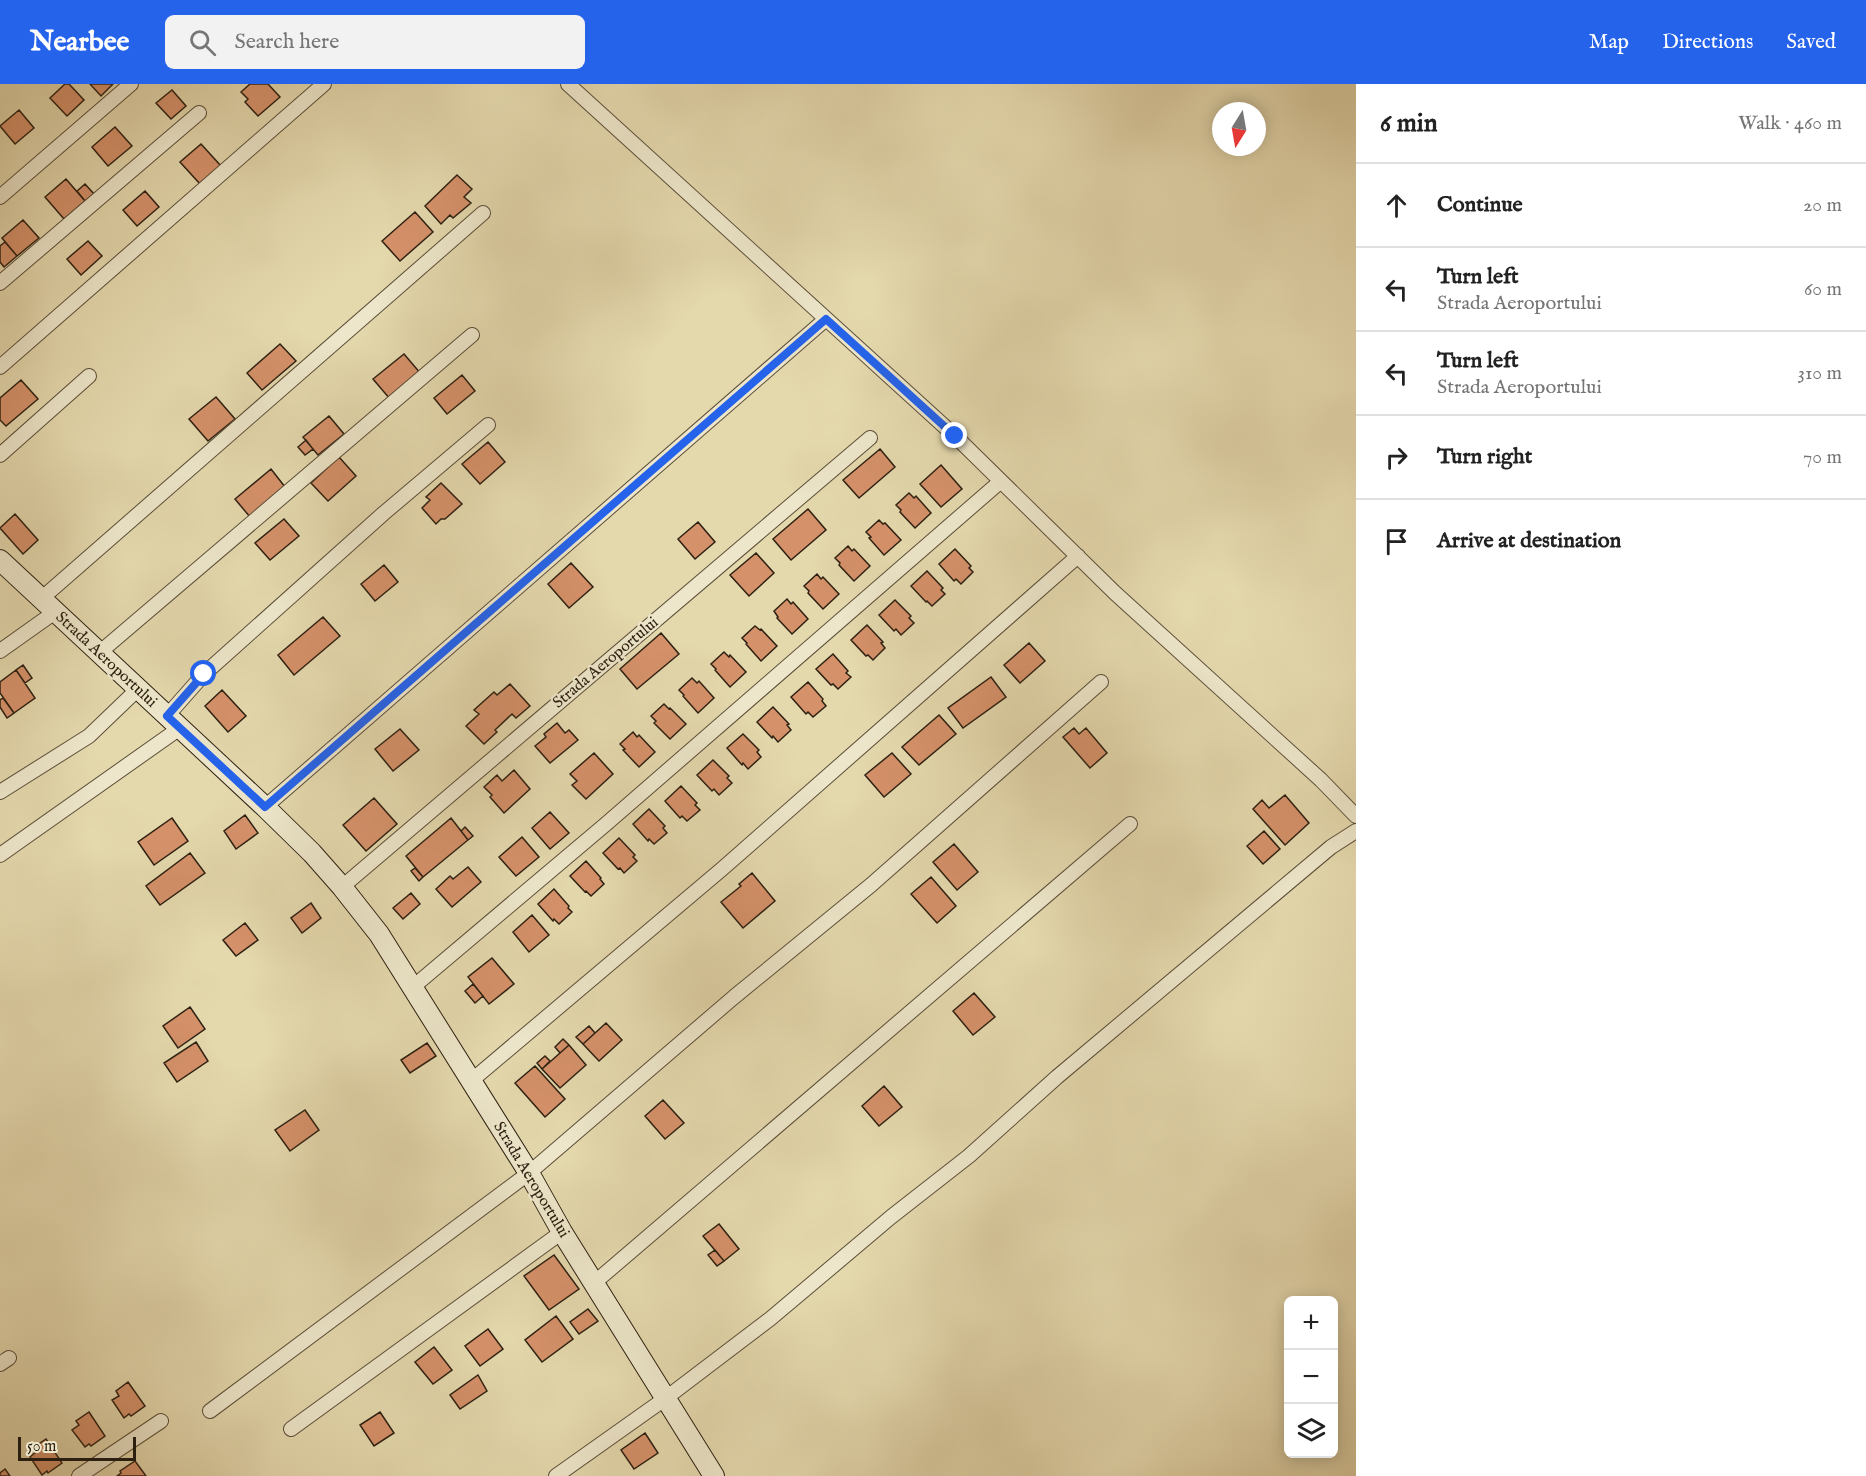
<!DOCTYPE html>
<html lang="en">
<head>
<meta charset="utf-8">
<style>
  :root { --surface:#fff; --page:#f2f2f2; --text:#222; --muted:#767676; --line:#e0e0e0; --accent:#2563eb }
  body { margin:0; font-family:"IM FELL English",serif; background:var(--page); color:var(--text) }
  .controls { position:absolute; right:18px; bottom:18px; display:grid; overflow:hidden; border-radius:9px; box-shadow:0 3px 15px #0003 }
  .controls button { width:54px; height:54px; display:grid; place-items:center; padding:0; border:0; border-bottom:2px solid var(--line); background:var(--surface); color:var(--text); font:30px sans-serif }
  .compass { position:absolute; left:1212px; top:18px; width:54px; height:54px; border-radius:50%; background:var(--surface); box-shadow:0 3px 15px #0003; rotate:191deg }
  .scale { position:absolute; left:18px; bottom:15px; width:118px; box-sizing:border-box; padding-left:6px; border:3px solid #2d2011; border-top:0; font-size:16px; line-height:21px; white-space:nowrap; color:#2d2011; -webkit-text-stroke:4px #ede6ca; paint-order:stroke }
  .stop { position:absolute; width:18px; height:18px; margin:-14px; border:4px solid #2563eb; border-radius:50%; background:#fff }
  .stop.end { background:#2563eb; border-color:#fff; box-shadow:0 2px 6px #0008 }
  .list { margin:0; padding:0; list-style:none }
  h2 { display:flex; justify-content:space-between; align-items:center; height:78px; margin:0; padding:0 24px; font-size:26px }
  h2 small { font-size:20px; font-weight:400; color:var(--muted) }
  .list li { display:grid; grid-template-columns:39px 1fr auto; gap:18px; align-items:center; box-sizing:border-box; height:84px; padding:0 24px; border-top:2px solid var(--line) }
  .list b { display:block; font-size:22px; white-space:nowrap }
  .list p { margin:0; font-size:20px; white-space:nowrap; color:var(--muted) }
  .list em { font-size:20px; font-style:normal; color:var(--muted) }
  .icon { flex:none; width:33px; height:33px; fill:none; stroke:currentColor; stroke-width:2; stroke-linecap:round; stroke-linejoin:round }
  .map { position:relative; flex:none; width:1356px; height:1392px; overflow:hidden }
  header { display:flex; align-items:center; gap:36px; box-sizing:border-box; height:84px; padding:0 30px; background:var(--accent); color:#fff }
  header strong { font-size:28px }
  nav { display:flex; gap:33px; margin-inline-start:auto; font-size:21px }
  .search { width:420px; height:54px; background:var(--page); display:flex; align-items:center; gap:15px; box-sizing:border-box; padding:0 21px; border-radius:9px; color:var(--muted); font-size:22px }
  main { display:flex }
  aside { flex:1; background:var(--surface) }
  .map>svg:first-child { display:block }
  .building { fill:#d5916a; stroke:#2d2011; stroke-width:1.5 }
  .lines { fill:none; stroke-linecap:round; stroke-linejoin:round }
  .street-casing { stroke:#5b4e38; stroke-width:16 }
  .secondary-casing { stroke:#2d2011; stroke-width:22 }
  .street { stroke:#ede6ca; stroke-width:14 }
  .secondary { stroke:#ede6ca; stroke-width:20 }
  .route { stroke:#2563eb; stroke-width:8 }
  .labels { text-anchor:middle; dominant-baseline:central; stroke-width:4.5; stroke-linejoin:round; paint-order:stroke }
  .street-label { font-size:16px; fill:#2d2011; stroke:#ede6ca }
</style>
</head>
<body>
<header>
<strong>Nearbee</strong>
<div class="search"><svg class="icon" aria-label="search" viewBox="0 0 24 24"><circle cx="10" cy="10" r="6"/><path d="M15 15l6 6"/></svg>Search here</div>
<nav><a>Map</a><a>Directions</a><a>Saved</a></nav>
</header>
<main>
<div class="map">
<svg width="1356" height="1392" viewBox="0 0 1356 1392">
  <rect width="100%" height="100%" fill="#e4d8ad"/>
  <filter id="stains"><feTurbulence type="fractalNoise" baseFrequency=".00333" numOctaves="4"/><feColorMatrix values="0 0 0 0 .2 0 0 0 0 .09 0 0 0 0 .02 0 0 0 .5 -.17"/></filter>
  <radialGradient id="worn" r=".72"><stop offset=".6" stop-color="#630" stop-opacity="0"/><stop offset="1" stop-color="#630" stop-opacity=".3"/></radialGradient>
  <!-- building -->
  <path class="building" d="M65,0H69L84,16L67,32L50,14Z
    M90,0H113L101,12Z
    M250,0H268L280,13L258,32L245,18L248,15L241,8Z
    M172,6L186,22L171,35L156,19Z
    M19,26L34,44L15,60L0,42Z
    M115,43L132,62L108,82L92,63Z
    M201,60L221,82L200,100L180,78Z
    M457,91L472,105L464,113L471,119L453,134L450,131L441,140L425,122Z
    M66,95L85,117L64,135L45,113Z
    M85,100L94,110L85,117L77,107Z
    M145,107L159,123L137,142L123,126Z
    M415,128L433,148L400,177L382,157Z
    M23,136L39,154L17,172L2,154Z
    M88,157L102,172L81,191L67,175Z
    M5,158L17,172L4,183L0,178V162Z
    M280,260L296,277L262,306L247,289Z
    M404,270L421,290L390,315L373,295Z
    M462,291L475,307L447,330L434,314Z
    M21,296L38,315L6,342L0,336V314Z
    M216,313L235,335L208,357L189,335Z
    M329,332L344,350L318,371L303,353Z
    M306,356L313,365L305,371L298,363Z
    M488,358L505,378L480,400L462,380Z
    M880,365L895,383L859,414L843,396Z
    M339,373L356,392L328,417L311,399Z
    M941,381L962,405L941,423L920,400Z
    M271,385L285,403L250,433L235,415Z
    M441,399L462,420L445,435H441L436,440L422,424L430,416L426,413Z
    M909,409L914,414L916,412L931,429L915,444L900,428L901,426L896,421Z
    M808,425L826,446L791,476L773,455Z
    M15,430L38,456L23,470L0,444Z
    M284,435L299,452L270,476L255,459Z
    M879,436L883,440L885,439L901,456L884,471L869,454L871,453L866,448Z
    M698,438L715,458L695,475L678,455Z
    M848,462L852,467L854,465L870,482L854,497L839,481L840,479L835,474Z
    M955,465L971,482L969,484L973,488L961,500L956,495L954,497L939,480Z
    M756,469L774,489L749,512L730,491Z
    M571,479L593,503L569,524L548,500Z
    M384,481L398,498L375,517L361,500Z
    M927,487L943,504L941,506L945,510L932,522L927,517L926,518L911,502Z
    M817,490L821,495L823,493L839,510L823,525L808,509L809,507L804,502Z
    M787,515L791,520L793,518L808,535L792,550L777,534L778,533L774,527Z
    M895,516L911,532L909,534L914,539L901,551L896,545L894,547L879,531Z
    M323,533L340,552L294,591L278,571Z
    M867,541L883,558L881,559L885,564L873,576L868,571L866,572L851,556Z
    M755,542L760,546L761,545L777,562L761,577L746,560L747,559L742,554Z
    M661,549L679,570L637,605L620,585Z
    M1029,559L1045,577L1020,599L1004,581Z
    M724,568L729,573L730,571L746,588L730,603L715,586L716,585L711,580Z
    M833,570L848,587L846,589L851,593L838,605L833,600L831,601L816,585Z
    M23,581L32,594L25,599L16,586Z
    M16,586L35,614L14,629L0,609V598Z
    M991,593L1006,613L963,644L948,624Z
    M692,594L697,599L699,597L714,614L698,629L683,612L684,611L679,606Z
    M808,598L823,615L822,617L826,622L813,633L808,628L806,630L791,613Z
    M510,600L530,622L516,634L512,630L495,646L497,648L484,660L466,642L479,630L474,626L494,608L497,611Z
    M222,606L246,632L228,648L205,622Z
    M3,614L14,629L7,634L0,623V616Z
    M664,620L669,625L670,624L686,640L670,655L654,639L656,637L651,632Z
    M773,623L789,640L787,641L791,646L778,658L773,652L772,654L757,638Z
    M939,631L956,650L919,681L902,663Z
    M557,639L565,649L569,646L578,656L550,679L535,662L546,653L544,650Z
    M1074,644L1079,650L1086,644L1107,669L1090,684L1063,653Z
    M400,645L419,666L393,687L375,665Z
    M633,648L637,653L639,651L655,668L639,683L623,666L625,665L620,660Z
    M743,650L759,666L757,668L761,673L748,685L743,679L742,681L727,664Z
    M594,669L613,690L586,715L572,701L577,697L570,690Z
    M892,669L911,690L884,713L865,691Z
    M713,676L729,692L727,694L732,699L719,711L714,705L712,707L697,691Z
    M514,686L530,705L504,729L490,713L492,711L484,703L497,691L502,697Z
    M681,702L697,719L695,721L700,726L687,737L682,732L680,734L665,717Z
    M1285,711L1309,739L1285,761L1253,725L1262,716L1269,724Z
    M374,714L397,740L366,767L343,741Z
    M649,725L665,742L663,744L667,749L654,760L649,755L648,757L633,740Z
    M550,728L569,749L550,765L532,744Z
    M245,731L258,749L236,765L224,747Z
    M172,734L188,757L154,781L138,758Z
    M451,734L468,756L423,793L406,772Z
    M465,743L473,752L468,756L461,747Z
    M1264,747L1280,765L1263,780L1247,762Z
    M522,753L539,773L516,792L499,773Z
    M619,754L635,771L633,773L637,777L624,789L620,784L618,785L603,769Z
    M954,760L978,788L957,806L933,778Z
    M190,769L205,789L160,821L146,802Z
    M586,777L601,794L600,795L604,800L591,812L586,807L585,808L570,792Z
    M468,783L481,798L452,823L436,805L450,792L453,795Z
    M415,784L423,793L419,797L411,787Z
    M752,789L775,817L743,844L721,818L741,802L739,800Z
    M931,793L956,822L937,839L911,810Z
    M554,805L569,822L568,824L572,828L559,840L554,835L553,837L538,820Z
    M411,809L420,820L403,835L393,824Z
    M311,819L321,834L302,849L291,834Z
    M532,831L549,851L529,868L513,848Z
    M245,839L258,856L236,872L223,856Z
    M492,874L514,900L489,920L468,893Z
    M473,900L483,912L475,919L465,907Z
    M974,909L995,933L973,951L953,927Z
    M190,923L205,945L178,964L163,942Z
    M606,939L622,956L599,977L583,960Z
    M589,942L595,949L583,960L576,953Z
    M563,955L569,961L560,969L555,963Z
    M196,958L208,977L177,998L164,979Z
    M427,959L436,972L410,989L401,976Z
    M569,961L586,981L560,1004L542,985Z
    M545,972L550,977L542,985L537,979Z
    M535,982L565,1015L545,1033L515,999Z
    M884,1002L902,1023L879,1042L862,1022Z
    M663,1016L684,1039L665,1055L645,1032Z
    M305,1026L319,1046L290,1067L275,1046Z
    M719,1140L739,1165L724,1177L703,1152Z
    M715,1166L724,1177L717,1182L708,1171Z
    M554,1171L579,1205L549,1226L524,1192Z
    M588,1225L598,1237L579,1250L570,1238Z
    M556,1232L573,1255L542,1278L525,1256Z
    M488,1245L503,1265L480,1282L465,1262Z
    M434,1263L452,1286L433,1300L415,1278Z
    M478,1291L487,1307L460,1325L450,1311Z
    M128,1298L145,1322L131,1332L129,1330L124,1334L112,1316L119,1312L116,1307Z
    M89,1328L105,1352L91,1362L89,1360L85,1363L72,1346L79,1341L76,1337Z
    M380,1328L394,1349L374,1362L360,1341Z
    M645,1349L658,1369L634,1385L621,1366Z
    M46,1355L62,1379L48,1389L47,1387L42,1391L30,1373L36,1368L33,1364Z
    M135,1377L146,1392H117L121,1389L120,1387Z
    M5,1385L10,1392H0V1389Z"/>
  <g class="lines">
    <!-- street casing -->
    <g class="street-casing">
      <path id="street" d="M568,0L955,352L1115,509L1321,696L1356,732
        M0,113L131,0
        M0,199L199,29
        M0,283L324,0
        M0,371L89,292
        M41,515L483,129
        M0,567L55,528
        M99,569L472,251
        M167,632L204,590L384,429L488,341
        M0,708L89,652L138,605
        M265,723L826,235
        M0,771L180,644
        M342,803L870,354
        M413,903L606,740L1001,397
        M471,997L722,785L1078,472
        M594,1199L1130,740
        M0,1280L9,1274
        M210,1327L529,1089L734,913L871,801L1101,598
        M291,1345L562,1148
        M79,1392L161,1337
        M556,1392L666,1314L770,1235L891,1133L969,1072L1057,993L1331,763L1356,747"/>
    </g>
    <!-- secondary casing -->
    <g class="secondary-casing">
      <path id="secondary" d="M0,476L265,723L312,769L342,803L379,850L529,1089L562,1148L714,1392"/>
    </g>
    <!-- street -->
    <use href="#street" class="street"/>
    <!-- secondary -->
    <use href="#secondary" class="secondary"/>
  </g>
  <g class="lines">
    <!-- route -->
    <path class="route" d="M204,590L167,632L265,723L826,235L955,352"/>
  </g>
  <g class="labels">
    <!-- street labels -->
    <g class="street-label">
      <text transform="translate(106 576) rotate(43)">Strada Aeroportului</text>
      <text transform="translate(606 579) rotate(-40)">Strada Aeroportului</text>
      <text transform="translate(531 1096) rotate(59)">Strada Aeroportului</text>
    </g>
  </g>
  <rect width="100%" height="100%" filter="url(#stains)"/>
  <rect width="100%" height="100%" fill="url(#worn)"/>
</svg>
<div class="controls">
<button>+</button>
<button>−</button>
<button><svg class="icon" aria-label="layers" viewBox="0 0 24 24"><path d="M12 4l9 5-9 5-9-5zM3 14l9 5 9-5"/></svg></button>
</div>
<svg class="compass" viewBox="-18 -18 36 36"><path d="M0-13l5 13h-10z" fill="#e53935"/><path d="M0 13l5-13h-10z" fill="#767676"/></svg>
<div class="scale">50 m</div>
<div class="stop" style="left:204px;top:590px"></div>
<div class="stop end" style="left:955px;top:352px"></div>
</div>
<aside>
<h2>6 min<small>Walk · 460 m</small></h2>
<ul class="list">
<li><svg class="icon" aria-label="ahead" viewBox="0 0 24 24"><path d="M12 20V5M6 11l6-6 6 6"/></svg><div><b>Continue</b></div><em>20 m</em></li>
<li><svg class="icon" aria-label="left" viewBox="0 0 24 24"><path d="M17 20v-9H6M10 6l-5 5 5 5"/></svg><div><b>Turn left</b><p>Strada Aeroportului</p></div><em>60 m</em></li>
<li><svg class="icon" aria-label="left" viewBox="0 0 24 24"><path d="M17 20v-9H6M10 6l-5 5 5 5"/></svg><div><b>Turn left</b><p>Strada Aeroportului</p></div><em>310 m</em></li>
<li><svg class="icon" aria-label="right" viewBox="0 0 24 24"><path d="M7 20v-9h11M14 6l5 5-5 5"/></svg><div><b>Turn right</b></div><em>70 m</em></li>
<li><svg class="icon" aria-label="arrive" viewBox="0 0 24 24"><path d="M6 21V4h12l-3 4 3 4H6"/></svg><div><b>Arrive at destination</b></div></li>
</ul>
</aside>
</main>
</body>
</html>
